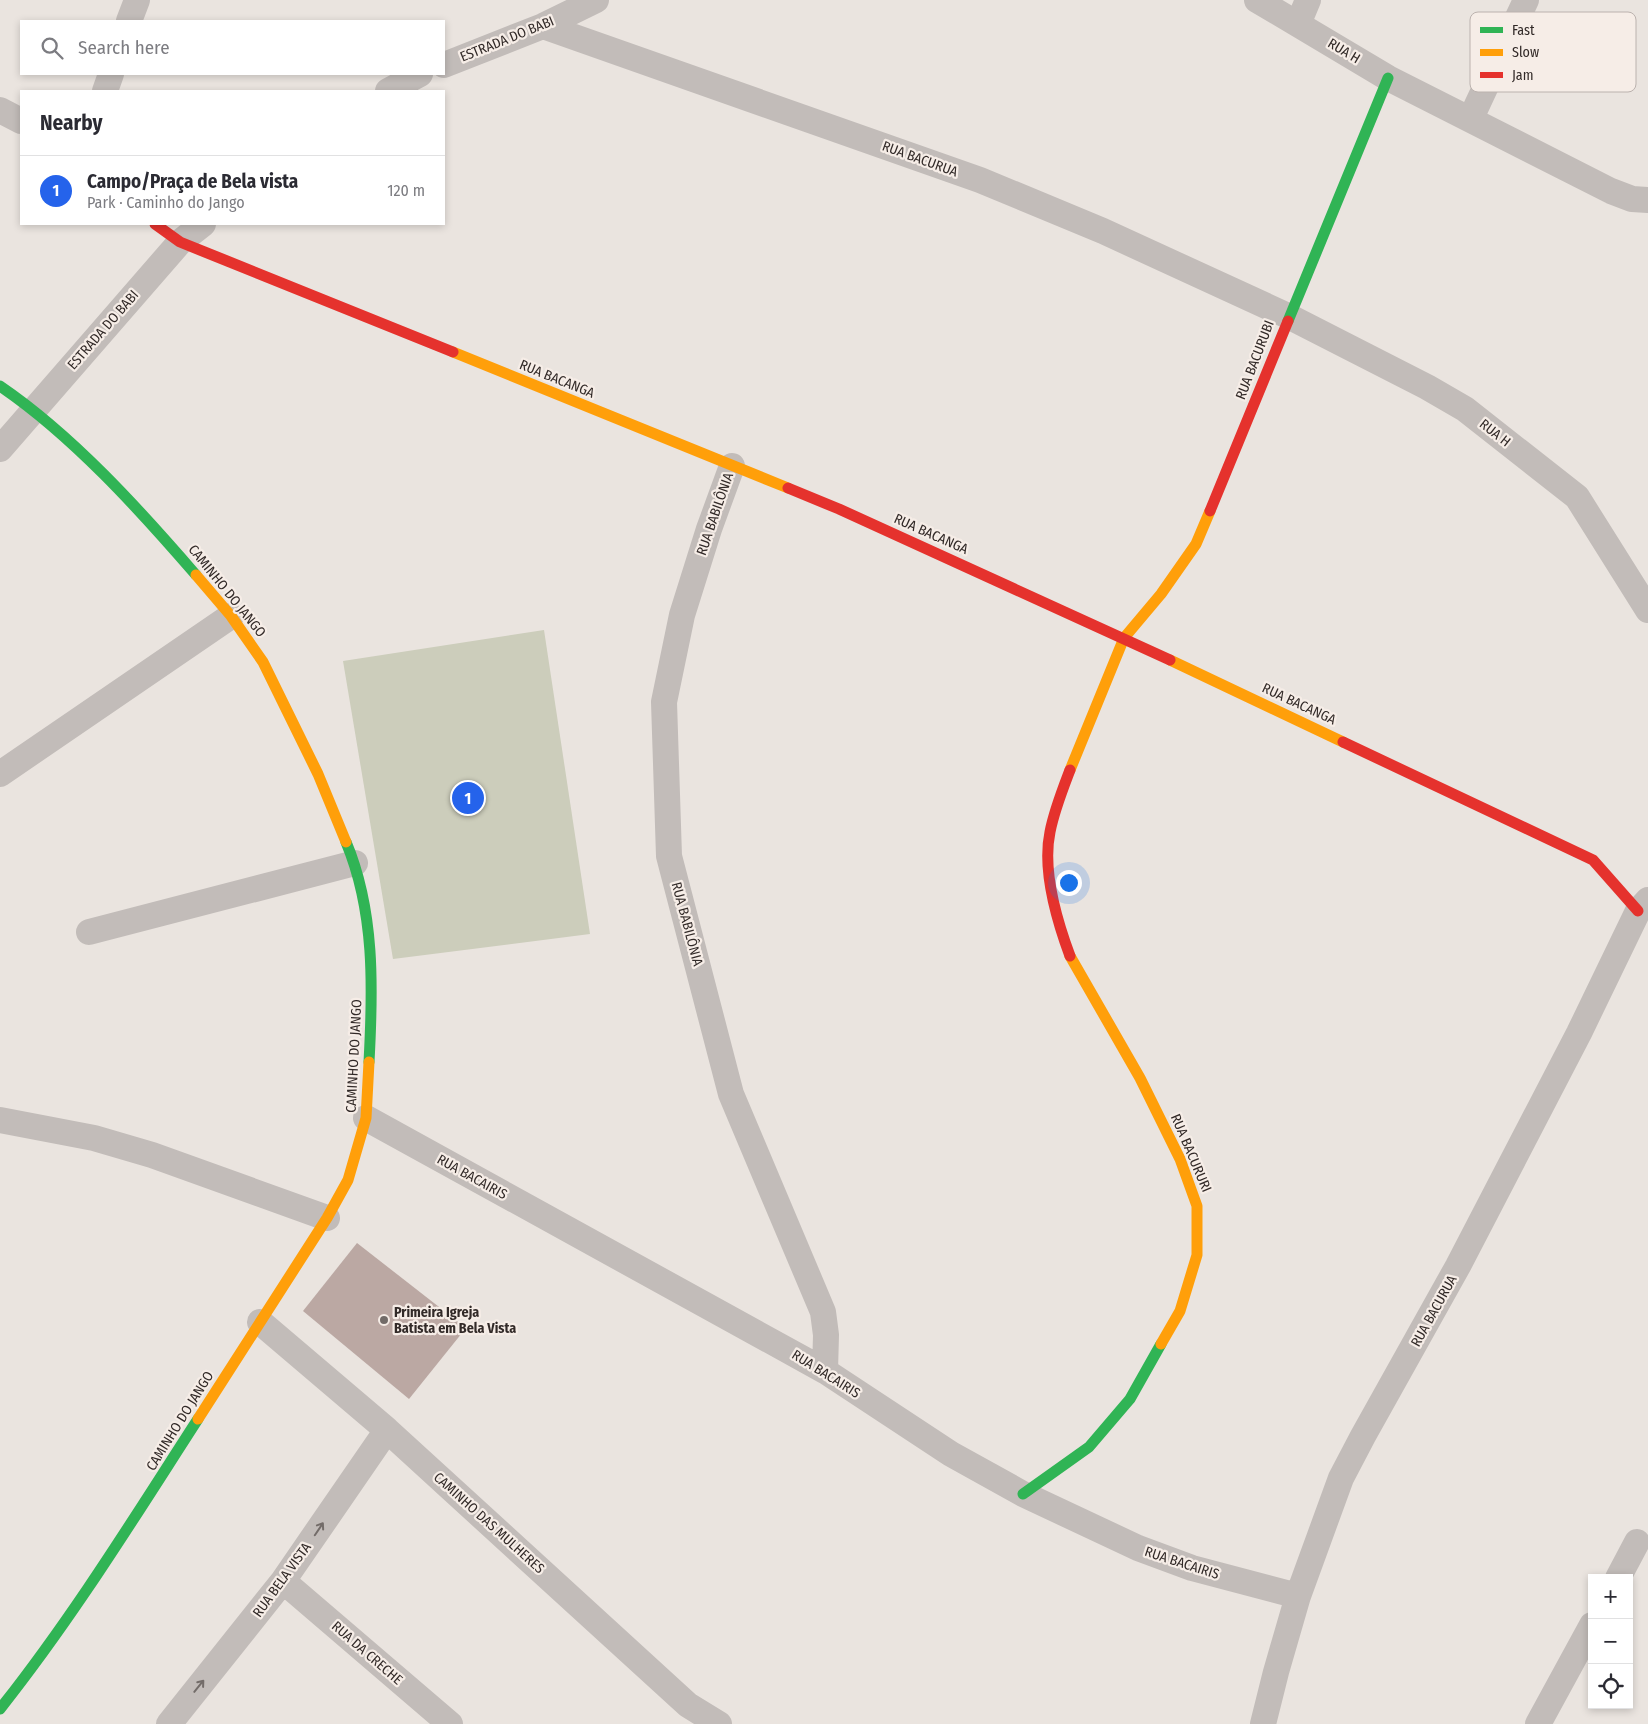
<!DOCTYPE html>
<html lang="en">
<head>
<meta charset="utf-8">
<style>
  :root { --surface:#fff; --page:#f2f2f3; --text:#2b2b33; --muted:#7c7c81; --line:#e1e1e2; --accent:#2563eb }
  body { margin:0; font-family:"Fira Sans Condensed",sans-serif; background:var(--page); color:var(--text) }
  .controls { position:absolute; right:15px; bottom:15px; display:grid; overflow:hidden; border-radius:0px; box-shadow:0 2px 8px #0003 }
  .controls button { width:45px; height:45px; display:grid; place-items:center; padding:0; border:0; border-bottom:1px solid var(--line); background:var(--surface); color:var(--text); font:25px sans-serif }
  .you { position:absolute; left:1068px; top:882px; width:18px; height:18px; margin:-12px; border:4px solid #fff; border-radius:50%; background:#1a73e8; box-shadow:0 0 0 8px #1a73e833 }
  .badge { display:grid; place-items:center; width:32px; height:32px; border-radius:50%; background:var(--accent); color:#fff; font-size:16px; font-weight:700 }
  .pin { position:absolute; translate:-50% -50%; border:2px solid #fff; box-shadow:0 1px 5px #0006 }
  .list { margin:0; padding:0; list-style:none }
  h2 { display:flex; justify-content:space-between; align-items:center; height:65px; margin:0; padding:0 20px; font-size:21px }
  h2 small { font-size:16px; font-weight:400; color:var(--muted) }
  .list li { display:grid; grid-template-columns:32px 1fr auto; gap:15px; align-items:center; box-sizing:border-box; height:70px; padding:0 20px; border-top:1px solid var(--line) }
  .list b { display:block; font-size:19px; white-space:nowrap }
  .list p { margin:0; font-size:16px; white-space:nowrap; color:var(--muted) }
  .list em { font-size:16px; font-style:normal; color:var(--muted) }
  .icon { flex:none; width:28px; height:28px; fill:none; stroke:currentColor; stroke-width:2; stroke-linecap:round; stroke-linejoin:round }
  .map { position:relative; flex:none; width:1648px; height:1724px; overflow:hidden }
  .search { position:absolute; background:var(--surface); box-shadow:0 2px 8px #0003; left:20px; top:20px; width:425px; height:55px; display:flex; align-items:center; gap:12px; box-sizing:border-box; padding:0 18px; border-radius:0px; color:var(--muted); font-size:19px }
  .panel { position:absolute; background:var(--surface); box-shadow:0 2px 8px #0003; left:20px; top:90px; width:425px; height:135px; border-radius:0px }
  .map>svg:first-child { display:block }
  .green { fill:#cccdbb }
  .building { fill:#bba8a3 }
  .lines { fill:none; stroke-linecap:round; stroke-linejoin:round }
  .street { stroke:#c2bcb9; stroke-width:26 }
  .fast { stroke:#30b455; stroke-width:11 }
  .slow { stroke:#ff9f0a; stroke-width:11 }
  .jam { stroke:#e5322d; stroke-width:11 }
  .oneway { stroke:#736c69 }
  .poi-dot { fill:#726b68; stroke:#f6ede7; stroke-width:2 }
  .labels { text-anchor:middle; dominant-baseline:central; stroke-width:4.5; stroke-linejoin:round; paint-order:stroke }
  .street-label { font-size:14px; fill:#322a28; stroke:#f6ede7 }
  .poi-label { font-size:14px; font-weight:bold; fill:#322a28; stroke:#f6ede7; text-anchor:start }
  .key { fill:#f6ede7; stroke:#bbb2ae; stroke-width:1 }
  .key-label { font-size:14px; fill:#322a28 }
</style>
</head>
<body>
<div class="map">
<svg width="1648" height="1724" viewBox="0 0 1648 1724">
  <rect width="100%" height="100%" fill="#eae4df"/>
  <!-- green -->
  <path class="green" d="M544,630L590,934L393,959L343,661Z"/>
  <!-- building -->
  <path class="building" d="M357,1243L466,1328L409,1399L303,1311Z"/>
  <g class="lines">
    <!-- street -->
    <path class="street" d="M1257,0L1388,78L1611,191L1632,199L1648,200
      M129,21L137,0
      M1298,24L1308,0
      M543,26L980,180L1103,231L1288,316L1427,387L1465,409L1577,497L1648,610
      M444,65L543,26L596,0
      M105,91L111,74
      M388,91L420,74
      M0,110L21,121
      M1471,118L1526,0
      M0,449L180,242L203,224
      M732,466L709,529L682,615L664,702L669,856L731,1094L823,1312L826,1335L825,1371
      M0,774L231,616
      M89,932L355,863
      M366,1118L825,1371L951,1454L1023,1494L1138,1548L1192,1568L1298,1596
      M0,1120L94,1138L152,1155L327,1218
      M260,1322L387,1430L688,1705L719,1724
      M1618,1578L1637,1542
      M283,1581L450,1724
      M169,1724L283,1581L387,1430
      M1263,1724L1276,1672L1298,1596L1341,1478L1363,1436L1458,1266L1579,1033L1638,911L1648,900
      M1538,1724L1592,1625"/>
    <!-- fast -->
    <path class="fast" d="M1288,321L1388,78
      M0,386C72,435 139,509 196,575
      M346,842C375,911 373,988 369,1062
      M1023,1494L1089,1447L1130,1399L1161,1344
      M0,1709C73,1617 134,1518 198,1419"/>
    <!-- slow -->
    <path class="slow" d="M453,352L788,488
      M196,575L231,616L263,662L318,774L346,842
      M1170,660L1343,742
      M1070,770L1124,638L1161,594L1196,544L1210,511
      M1070,956L1140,1078L1180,1159L1197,1206V1255L1180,1311L1161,1344
      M198,1419L327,1218L348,1180L366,1118L369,1062"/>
    <!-- jam -->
    <path class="jam" d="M155,224L180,242L453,352
      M788,488L839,509L1170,660
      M1210,511L1288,321
      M1343,742L1593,860L1638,911
      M1070,770C1062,791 1054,811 1050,832C1042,870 1057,921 1070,956"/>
  </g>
  <!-- one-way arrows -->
  <defs><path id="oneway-shaft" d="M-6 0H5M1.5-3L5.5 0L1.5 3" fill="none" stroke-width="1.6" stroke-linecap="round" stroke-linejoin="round" transform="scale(1.25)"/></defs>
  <g class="oneway">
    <use href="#oneway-shaft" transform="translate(319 1529) rotate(-56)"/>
    <use href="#oneway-shaft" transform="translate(199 1686) rotate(-51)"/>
  </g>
  <!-- markers -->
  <circle class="poi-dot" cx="384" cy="1320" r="5"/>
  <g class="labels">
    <!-- street labels -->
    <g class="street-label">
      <text transform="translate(507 39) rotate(-22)">ESTRADA DO BABI</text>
      <text transform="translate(1344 51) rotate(31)">RUA H</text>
      <text transform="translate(920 159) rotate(20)">RUA BACURUA</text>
      <text transform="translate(103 330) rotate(-49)">ESTRADA DO BABI</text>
      <text transform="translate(1255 360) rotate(-69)">RUA BACURUBI</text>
      <text transform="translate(557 379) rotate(22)">RUA BACANGA</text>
      <text transform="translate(1495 433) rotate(38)">RUA H</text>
      <text transform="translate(715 514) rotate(-71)">RUA BABILÔNIA</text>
      <text transform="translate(931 534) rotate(24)">RUA BACANGA</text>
      <text transform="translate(227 591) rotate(51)">CAMINHO DO JANGO</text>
      <text transform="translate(1299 704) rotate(25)">RUA BACANGA</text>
      <text transform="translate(687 924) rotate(75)">RUA BABILÔNIA</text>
      <text transform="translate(354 1056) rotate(-87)">CAMINHO DO JANGO</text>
      <text transform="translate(1191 1153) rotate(67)">RUA BACURURI</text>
      <text transform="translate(472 1177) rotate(29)">RUA BACAIRIS</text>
      <text transform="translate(1434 1311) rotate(-61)">RUA BACURUA</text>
      <text transform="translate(826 1374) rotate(32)">RUA BACAIRIS</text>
      <text transform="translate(180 1421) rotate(-58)">CAMINHO DO JANGO</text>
      <text transform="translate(489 1523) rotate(42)">CAMINHO DAS MULHERES</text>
      <text transform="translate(1182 1563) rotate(18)">RUA BACAIRIS</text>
      <text transform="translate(282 1580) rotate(-54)">RUA BELA VISTA</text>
      <text transform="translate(367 1653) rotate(41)">RUA DA CRECHE</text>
    </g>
    <!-- poi labels -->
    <g class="poi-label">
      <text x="394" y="1312">Primeira Igreja<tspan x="394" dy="16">Batista em Bela Vista</tspan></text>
    </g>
  </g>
  <!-- legend -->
  <rect x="1470" y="12" width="166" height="80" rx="8" class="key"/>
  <rect x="1480" y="27" width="23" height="6" fill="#30b455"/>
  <rect x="1480" y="49" width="23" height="7" fill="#ff9f0a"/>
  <rect x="1480" y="72" width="23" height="6" fill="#e5322d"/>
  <g class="key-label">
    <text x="1512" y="35">Fast</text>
    <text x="1512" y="57">Slow</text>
    <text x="1512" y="80">Jam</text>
  </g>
</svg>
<div class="controls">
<button>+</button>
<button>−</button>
<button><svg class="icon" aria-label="locate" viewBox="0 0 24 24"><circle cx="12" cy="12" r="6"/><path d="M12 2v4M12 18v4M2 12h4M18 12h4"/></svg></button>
</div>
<div class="you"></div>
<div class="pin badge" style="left:468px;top:798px">1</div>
<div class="search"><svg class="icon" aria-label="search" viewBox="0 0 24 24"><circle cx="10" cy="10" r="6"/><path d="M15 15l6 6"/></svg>Search here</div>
<section class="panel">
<h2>Nearby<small></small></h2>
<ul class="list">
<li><span class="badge">1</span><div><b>Campo/Praça de Bela vista</b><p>Park · Caminho do Jango</p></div><em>120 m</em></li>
</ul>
</section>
</div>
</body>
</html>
